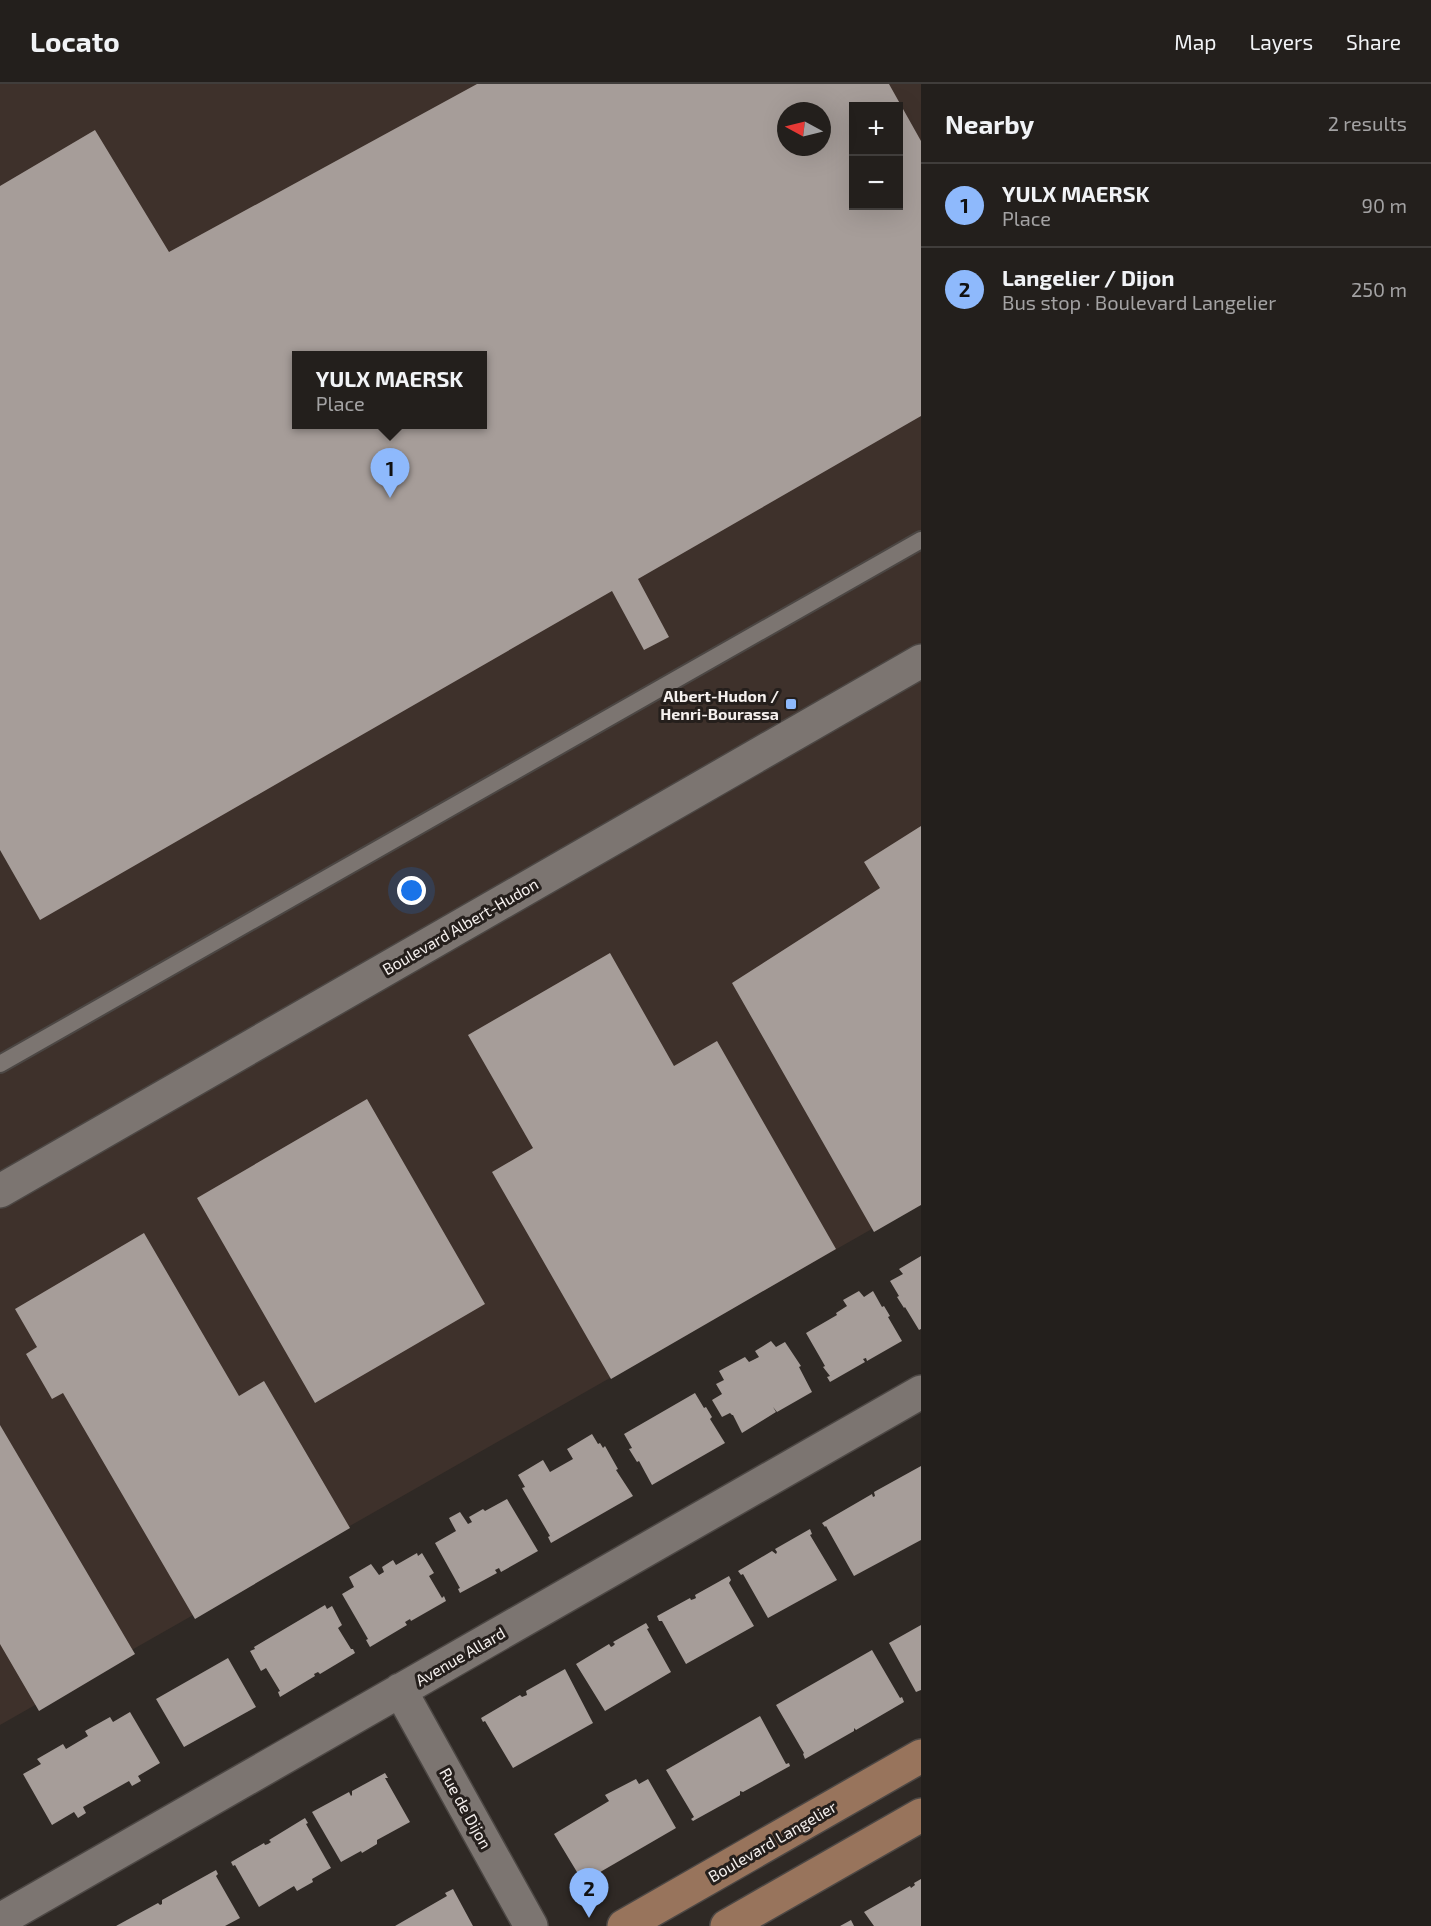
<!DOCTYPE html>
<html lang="en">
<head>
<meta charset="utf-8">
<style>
  :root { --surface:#231f1c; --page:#2b2725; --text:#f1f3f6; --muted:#a3a2a3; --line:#403d3b; --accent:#8eb9fc }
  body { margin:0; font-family:"Exo 2",sans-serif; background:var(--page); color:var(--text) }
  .controls { position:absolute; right:18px; top:18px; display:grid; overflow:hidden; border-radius:0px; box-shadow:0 6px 24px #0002 }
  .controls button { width:54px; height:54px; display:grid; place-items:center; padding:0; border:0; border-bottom:2px solid var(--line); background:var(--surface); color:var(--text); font:30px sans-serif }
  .compass { position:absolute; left:777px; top:18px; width:54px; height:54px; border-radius:50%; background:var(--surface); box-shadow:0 6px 24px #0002; rotate:277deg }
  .you { position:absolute; left:412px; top:807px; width:21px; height:21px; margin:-15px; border:4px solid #fff; border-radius:50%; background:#1a73e8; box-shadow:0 0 0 9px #1a73e833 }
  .badge { display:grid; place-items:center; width:39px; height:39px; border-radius:50%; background:var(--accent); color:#111; font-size:20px; font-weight:700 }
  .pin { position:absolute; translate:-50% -50px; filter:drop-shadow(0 2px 3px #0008) }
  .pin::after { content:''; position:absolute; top:32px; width:21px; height:18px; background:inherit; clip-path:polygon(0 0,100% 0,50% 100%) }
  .popup { position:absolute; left:292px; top:267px; width:195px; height:78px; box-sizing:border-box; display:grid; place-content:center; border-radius:0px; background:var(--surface); filter:drop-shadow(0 2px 4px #0005); font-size:20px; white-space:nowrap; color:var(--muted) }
  .popup b { font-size:22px; color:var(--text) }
  .popup::after { content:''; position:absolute; left:50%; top:100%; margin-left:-12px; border:12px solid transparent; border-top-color:var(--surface) }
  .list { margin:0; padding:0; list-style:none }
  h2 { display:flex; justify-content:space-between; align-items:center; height:78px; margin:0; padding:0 24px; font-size:26px }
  h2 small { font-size:20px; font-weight:400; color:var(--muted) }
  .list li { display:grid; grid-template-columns:39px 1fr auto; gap:18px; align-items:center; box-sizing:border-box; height:84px; padding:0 24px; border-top:2px solid var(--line) }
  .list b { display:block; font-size:22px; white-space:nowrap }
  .list p { margin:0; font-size:20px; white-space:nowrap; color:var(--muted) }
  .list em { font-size:20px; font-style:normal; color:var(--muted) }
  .map { position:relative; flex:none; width:921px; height:1842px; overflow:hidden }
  header { display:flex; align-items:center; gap:36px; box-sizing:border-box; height:84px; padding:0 30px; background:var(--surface); border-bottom:2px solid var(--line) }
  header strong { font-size:28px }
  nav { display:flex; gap:33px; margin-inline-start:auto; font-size:21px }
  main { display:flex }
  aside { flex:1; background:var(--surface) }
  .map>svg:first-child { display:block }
  .built { fill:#3e312b; fill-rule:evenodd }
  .building { fill:#a69d99; fill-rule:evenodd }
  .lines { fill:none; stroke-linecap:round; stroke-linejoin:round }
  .service-casing { stroke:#4c4744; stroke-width:20 }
  .minor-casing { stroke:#4c4744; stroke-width:36 }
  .tertiary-casing { stroke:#4c4744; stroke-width:36 }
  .secondary-casing { stroke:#4c4744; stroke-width:36 }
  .service { stroke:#7c7571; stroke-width:16 }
  .minor { stroke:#7c7571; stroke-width:33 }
  .tertiary { stroke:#7c7571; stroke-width:33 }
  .secondary { stroke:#98745c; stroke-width:33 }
  .poi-dot { fill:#8eb9fc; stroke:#251f1c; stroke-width:2 }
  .labels { text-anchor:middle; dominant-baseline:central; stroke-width:6; stroke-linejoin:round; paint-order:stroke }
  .poi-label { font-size:16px; font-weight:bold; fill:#f5f0ee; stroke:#251f1c; text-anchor:end }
  .street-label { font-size:16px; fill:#f5f0ee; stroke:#251f1c }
</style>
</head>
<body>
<header>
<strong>Locato</strong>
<nav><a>Map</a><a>Layers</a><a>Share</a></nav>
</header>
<main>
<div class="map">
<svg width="921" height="1842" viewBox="0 0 921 1842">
  <rect width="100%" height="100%" fill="#2f2925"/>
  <!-- built -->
  <path class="built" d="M0,0H921V1117L0,1641ZM854,22H898V122H854ZM786,27H822V63H786ZM297,272H483V340H297Z"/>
  <!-- building -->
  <path class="building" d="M477,0H889L921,57V332L638,495L669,553L644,566L612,507L40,836L0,766V102L95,46L169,168ZM854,22H898V122H854ZM786,27H822V63H786ZM297,272H483V340H297Z
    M921,742V1121L874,1148L732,899L880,804L864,778Z
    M610,869L674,982L717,957L836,1165L611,1295L492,1088L533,1064L468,951Z
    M367,1015L485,1220L315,1319L197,1114Z
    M144,1149L239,1312L264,1297L350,1444L195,1535L63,1309L52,1315L26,1270L37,1263L15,1225Z
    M921,1172V1245L919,1246L905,1223L904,1224L897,1213L899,1212L890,1197L903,1190L899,1185Z
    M859,1207L864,1213L873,1207L882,1223L884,1222L890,1232L888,1233L902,1257L867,1277L866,1274L863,1275L865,1278L830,1298L827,1293L830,1292L823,1283L825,1282L806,1249L837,1231L836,1229L847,1222L843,1216Z
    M771,1257L776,1263L785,1258L801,1282L799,1283L812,1308L777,1328L773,1323L776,1328L742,1349L733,1331H732L730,1329L722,1333L712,1316L722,1310L716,1300L724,1296L719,1287L745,1273L749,1278L759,1273L755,1267Z
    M695,1309L704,1324L706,1323L712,1333L710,1335L725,1359L652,1401L639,1377L637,1378L629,1365L632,1364L624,1350Z
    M0,1341L135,1570L39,1627L0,1560Z
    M592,1350L598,1360L600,1359L603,1364L605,1362L618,1385L616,1386L633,1412L551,1459L548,1453L550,1452L522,1404L525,1403L518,1391L543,1376L550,1388L573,1375L567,1365Z
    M921,1382V1456L854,1492L826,1442L825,1443L822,1439L872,1410L873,1413L875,1412L874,1408Z
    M507,1415L538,1467L501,1488L499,1484L495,1486L497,1489L460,1509L458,1505L460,1504L435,1459L456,1447L449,1434L460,1428L468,1440L472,1438L469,1433L483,1425L485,1427Z
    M810,1445L812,1450L810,1451L837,1496L768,1534L743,1490L741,1491L738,1487L772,1467L776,1470L777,1468L775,1465Z
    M417,1469L418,1472L422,1469L434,1489L429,1492L442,1514L444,1512L446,1517L411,1537L410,1535L405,1538L407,1541L370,1563L366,1556L368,1555L342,1510L354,1503L349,1493L371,1480L379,1491L384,1488L382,1483L393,1476L396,1481Z
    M729,1492L731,1496L729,1499L754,1542L686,1580L662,1537H659L657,1532L690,1514L691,1516L694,1515L696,1514L695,1511Z
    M325,1521L327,1525L332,1522L342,1541L338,1544L351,1565H353L355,1569L320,1590L318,1588L314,1590L315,1592L280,1613L278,1608L280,1607L266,1584L261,1587L250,1567L255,1565L254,1563Z
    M646,1539L649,1544L647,1545L671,1588L605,1627L576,1580L609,1560L611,1563L613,1562L615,1560L613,1558Z
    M921,1541V1606L916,1608L889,1559Z
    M872,1566L900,1614L902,1613L904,1618L856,1646L854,1644V1647L805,1675L803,1670L804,1669L776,1621Z
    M228,1574L256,1623L184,1663L156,1615Z
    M565,1585L593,1639L513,1684L485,1637L483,1638L481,1634L520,1611L522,1613L527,1611L526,1607Z
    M130,1628L160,1679L138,1692L141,1697L132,1702L129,1697L83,1723L86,1729L78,1734L74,1728L52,1741L23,1690L41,1680L37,1675L63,1660L66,1665L88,1652L85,1647L110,1633L113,1638Z
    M760,1632L786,1680L789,1679L790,1682L743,1708L740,1707V1711L693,1737L691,1735L694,1733L666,1686Z
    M385,1689L388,1694H385L410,1738L377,1756V1760L362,1769L361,1767L341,1778L312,1728L349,1708L351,1712L352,1711V1707Z
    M636,1695L639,1700L648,1695L676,1744L583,1798L554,1750L609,1717L605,1711Z
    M305,1734L308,1739L306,1740L331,1784L312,1795L313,1798L297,1807L294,1802L259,1823L235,1781L233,1782L231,1778L264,1759L265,1761L268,1760L271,1758L269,1756Z
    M216,1786L218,1790L216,1792L240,1834L225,1842H116L158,1819L160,1821L162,1820V1816Z
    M921,1795V1842H874L864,1828L910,1802L911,1804L915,1801L914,1799Z
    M453,1805L473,1842H395L447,1812L445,1809Z
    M851,1836L854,1842H840Z"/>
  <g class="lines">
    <!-- service casing -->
    <g class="service-casing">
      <path id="service" d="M0,980L921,456"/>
    </g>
    <!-- minor casing -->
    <g class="minor-casing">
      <path id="minor" d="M400,1606L531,1842
        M0,1836L921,1308"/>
    </g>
    <!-- tertiary casing -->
    <g class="tertiary-casing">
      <path id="tertiary" d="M0,1107L921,577"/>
    </g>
    <!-- secondary casing -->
    <g class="secondary-casing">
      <path id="secondary" d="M624,1842L921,1672
        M727,1842L921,1731"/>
    </g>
    <!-- service -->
    <use href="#service" class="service"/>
    <!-- minor -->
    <use href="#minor" class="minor"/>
    <!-- tertiary -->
    <use href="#tertiary" class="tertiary"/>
    <!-- secondary -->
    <use href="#secondary" class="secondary"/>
  </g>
  <!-- markers -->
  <rect class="poi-dot" x="785" y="614" width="12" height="12" rx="3"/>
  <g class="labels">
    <!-- poi labels -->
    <g class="poi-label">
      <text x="779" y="611">Albert-Hudon /<tspan x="779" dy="18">Henri-Bourassa</tspan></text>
    </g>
    <!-- street labels -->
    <g class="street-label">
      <text transform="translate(460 842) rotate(-30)">Boulevard Albert-Hudon</text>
      <text transform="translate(460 1572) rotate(-30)">Avenue Allard</text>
      <text transform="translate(466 1724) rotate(61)">Rue de Dijon</text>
      <text transform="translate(772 1757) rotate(-30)">Boulevard Langelier</text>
    </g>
  </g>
</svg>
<div class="controls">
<button>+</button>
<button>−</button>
</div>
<svg class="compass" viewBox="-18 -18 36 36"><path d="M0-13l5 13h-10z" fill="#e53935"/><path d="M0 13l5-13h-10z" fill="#a3a2a3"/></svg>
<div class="you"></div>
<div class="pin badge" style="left:390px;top:414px">1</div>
<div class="popup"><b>YULX MAERSK</b>Place</div>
<div class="pin badge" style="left:589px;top:1834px">2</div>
</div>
<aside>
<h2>Nearby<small>2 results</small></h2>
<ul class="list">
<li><span class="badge">1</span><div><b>YULX MAERSK</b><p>Place</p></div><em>90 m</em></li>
<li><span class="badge">2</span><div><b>Langelier / Dijon</b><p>Bus stop · Boulevard Langelier</p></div><em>250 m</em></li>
</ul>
</aside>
</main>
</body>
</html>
